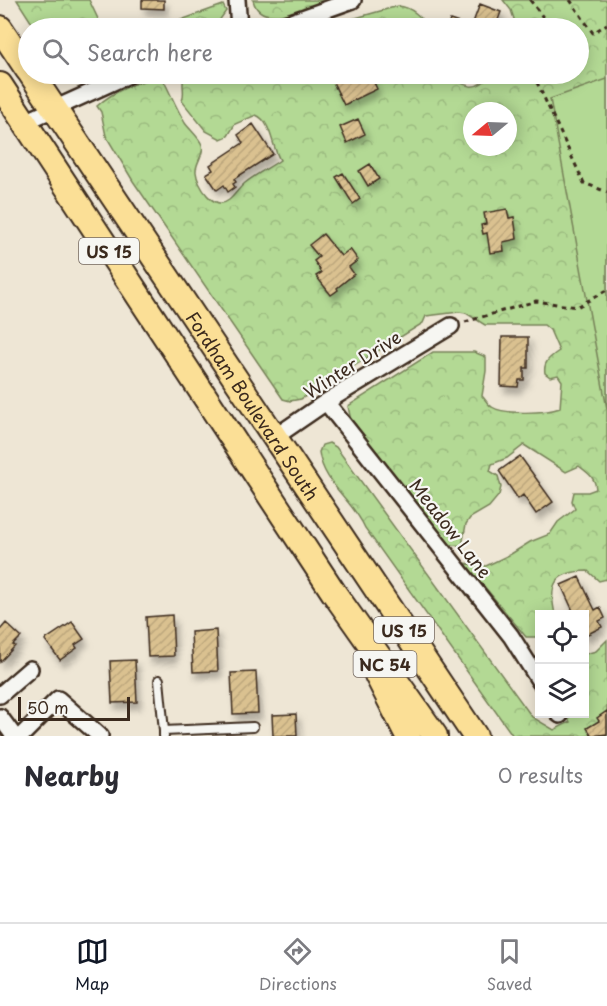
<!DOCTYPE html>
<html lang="en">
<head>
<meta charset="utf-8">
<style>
  :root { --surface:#fff; --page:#f2f2f3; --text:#2b2b33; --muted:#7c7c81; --line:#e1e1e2; --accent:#111827 }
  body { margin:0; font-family:"Playpen Sans",sans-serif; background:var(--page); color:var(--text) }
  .controls { position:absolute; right:18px; bottom:18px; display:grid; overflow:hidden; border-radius:0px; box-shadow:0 3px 15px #0003 }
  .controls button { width:54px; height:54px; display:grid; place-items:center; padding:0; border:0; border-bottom:2px solid var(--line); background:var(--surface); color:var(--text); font:30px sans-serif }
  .compass { position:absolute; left:463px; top:102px; width:54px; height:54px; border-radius:50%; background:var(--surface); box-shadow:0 3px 15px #0003; rotate:251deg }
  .scale { position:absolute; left:18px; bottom:15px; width:112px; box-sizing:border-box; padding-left:6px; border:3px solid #3b2a1e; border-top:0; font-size:16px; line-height:21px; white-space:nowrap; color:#3b2a1e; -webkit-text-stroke:4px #f6f6f2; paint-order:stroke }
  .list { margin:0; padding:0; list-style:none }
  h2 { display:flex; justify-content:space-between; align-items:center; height:78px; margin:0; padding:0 24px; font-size:26px }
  h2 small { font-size:20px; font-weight:400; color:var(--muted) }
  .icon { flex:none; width:33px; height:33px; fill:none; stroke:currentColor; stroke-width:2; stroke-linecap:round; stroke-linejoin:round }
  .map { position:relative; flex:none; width:607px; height:736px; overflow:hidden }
  .search { position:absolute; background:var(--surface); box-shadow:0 3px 15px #0003; left:18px; right:18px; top:18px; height:66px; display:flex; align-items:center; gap:15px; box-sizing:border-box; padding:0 21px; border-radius:33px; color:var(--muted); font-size:22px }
  .sheet { height:186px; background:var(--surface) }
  nav { display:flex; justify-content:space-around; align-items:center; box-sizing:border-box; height:84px; border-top:2px solid var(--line); background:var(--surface); font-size:16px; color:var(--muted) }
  nav a { display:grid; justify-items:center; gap:3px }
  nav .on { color:var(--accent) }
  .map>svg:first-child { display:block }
  .forest { fill:url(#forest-crowns); stroke:#778259; stroke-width:1.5; fill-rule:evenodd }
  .park { fill:#b3d994; stroke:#778259; stroke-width:1.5 }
  .building { fill:url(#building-hatch); stroke:#3b2a1e; stroke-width:1.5; filter:url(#shadow) }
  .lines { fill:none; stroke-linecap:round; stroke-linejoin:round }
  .service-casing { stroke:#3b2a1e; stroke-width:12 }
  .minor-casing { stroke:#3b2a1e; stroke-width:20 }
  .trunk-casing { stroke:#3b2a1e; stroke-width:28 }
  .path { stroke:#3b2a1e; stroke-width:3; stroke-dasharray:4.5 4.5; stroke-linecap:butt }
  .service { stroke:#f6f6f2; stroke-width:8 }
  .minor { stroke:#f6f6f2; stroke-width:15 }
  .trunk { stroke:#fbdf96; stroke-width:24 }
  .labels { text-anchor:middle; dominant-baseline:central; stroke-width:4.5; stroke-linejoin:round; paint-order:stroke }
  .shield { fill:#f6f6f2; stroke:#73675e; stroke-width:1.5 }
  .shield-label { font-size:16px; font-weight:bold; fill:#3b2a1e }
  .street-label { font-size:18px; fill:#3b2a1e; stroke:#f6f6f2 }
</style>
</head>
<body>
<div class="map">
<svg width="607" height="736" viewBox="0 0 607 736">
  <defs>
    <pattern id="forest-crowns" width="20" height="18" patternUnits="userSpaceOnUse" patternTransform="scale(1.5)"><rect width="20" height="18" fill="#b3d994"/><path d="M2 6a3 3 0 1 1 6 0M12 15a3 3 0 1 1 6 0" fill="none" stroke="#9bba7f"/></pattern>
    <pattern id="building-hatch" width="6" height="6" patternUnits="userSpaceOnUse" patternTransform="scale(1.5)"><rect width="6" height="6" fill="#dac190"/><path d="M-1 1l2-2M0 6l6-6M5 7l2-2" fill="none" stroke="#bca67c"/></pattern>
    <filter id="shadow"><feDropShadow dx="3.5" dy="6" stdDeviation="3" flood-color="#0004"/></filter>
  </defs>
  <rect width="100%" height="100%" fill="#eee6d5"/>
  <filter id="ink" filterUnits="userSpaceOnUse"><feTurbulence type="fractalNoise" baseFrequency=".0167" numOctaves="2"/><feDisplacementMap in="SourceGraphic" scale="12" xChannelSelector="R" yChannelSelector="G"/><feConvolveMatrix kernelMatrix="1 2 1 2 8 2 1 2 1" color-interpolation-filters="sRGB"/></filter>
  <g filter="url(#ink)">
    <!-- forest -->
    <path class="forest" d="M17,0H89L100,23L108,26L131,28H35Z
      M253,0H325C306,8 260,30 253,0Z
      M503,0H607V579L599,581L588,571C555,571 548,584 555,614H540L539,637H526L465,563L486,566L511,554L530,542L550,534L558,522L575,509L572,501L574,492H588L596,489C595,477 588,473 579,466L566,472L524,445L507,458L492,464L490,471L498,476L501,487L499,495L489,507L470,518L466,524L462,546L450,545L351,421L348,406L433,352H474L486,357V371L482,396C485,399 488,405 492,407C504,415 547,413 560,408L562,381L558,375L550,377L545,373C543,362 550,357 559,351L550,330L544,325H485L466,313L459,312L426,316L423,323L301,399L290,401L283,399L133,181L106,136L101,112L97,106C110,94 148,73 164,81C171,95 177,109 185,123C190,130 199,137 202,145C205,154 195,163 196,172C197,185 214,212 229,200C235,195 239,188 245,183C256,174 269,168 280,160C271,145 272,122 256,115L235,124L228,136L221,139L206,131L182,101C186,92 180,82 185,74H446C464,86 476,94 491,74H578V28H509L514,19L511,10ZM472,111H508V147H472Z
      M223,5L226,11L214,28H132L155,20H181Z
      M398,6C412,7 421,17 429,28H320Z
      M329,443L336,447L532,717L554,730L570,722L565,714H584L585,654L596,651L607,640V736H513L365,528C353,500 323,484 319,452L322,445Z"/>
    <!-- park -->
    <path class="park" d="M607,79V409L550,99Z"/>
    <!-- building -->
    <path class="building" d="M142,0H164V9L142,8Z
      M480,4L501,12L495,28H471Z
      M450,20L465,25L463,28H447Z
      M351,74H370L377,89L344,105L333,82Z
      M358,119L365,134L347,143L340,127Z
      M253,124L273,154L234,179L236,182L233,184L235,187L228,192L224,185L217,190L206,174L213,170L210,165L243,143L238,135Z
      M370,164L379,179L368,186L359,171Z
      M343,173L360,199L353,204L336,177Z
      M507,209L509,218L514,217L517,239L503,242L504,251L490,253L487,233L483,234L481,225L486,224L484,213Z
      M323,234L341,256L350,249L358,260L349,267L354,274L337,288L338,290L331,295L316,276L321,273L319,270L320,269L314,261L319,257L309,245Z
      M502,337H528V368H524V380H519L518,387L501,386Z
      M520,456L553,502L536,514L523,495L518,499L499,471Z
      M579,577L595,610L600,607L605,618L599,621L602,627L584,636V614H570L569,612L573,611L561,585Z
      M172,615L174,656L148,657L146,617Z
      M72,622L84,639L75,645L77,648L60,660L45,640Z
      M6,623L21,637L13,645L15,646L0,662V630Z
      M216,630L218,671L193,672L191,632Z
      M135,660L137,702L112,703L110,661Z
      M256,672L258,713L233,714L231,673Z
      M607,711V734L592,736L587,728L599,721L597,718Z
      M296,714L297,736H273L272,715Z"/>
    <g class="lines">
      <!-- service casing -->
      <g class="service-casing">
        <path id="service" d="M159,680L164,731
          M164,736V731L253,727"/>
      </g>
      <!-- minor casing -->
      <g class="minor-casing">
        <path id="minor" d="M237,0L239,28
          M274,28L353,0
          M25,122L131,74
          M326,402L511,636L540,682
          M275,437L326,402L451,326
          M0,695L30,669
          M559,714L560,715
          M0,717L14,736
          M21,736L58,699L100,736"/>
      </g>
      <!-- trunk casing -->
      <g class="trunk-casing">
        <g id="trunk">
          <path d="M0,28L28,70"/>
          <path id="s1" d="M31,74L475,736"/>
          <path d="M0,85L334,593L435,736"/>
          <path d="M377,675L408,736"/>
        </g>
      </g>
      <!-- path -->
      <path class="path" d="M530,0L548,24L547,28
        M570,0L593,33L607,24
        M533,74L584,183L607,192
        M465,322L536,301L577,307L607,290"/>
      <!-- service -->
      <use href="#service" class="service"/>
      <!-- minor -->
      <use href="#minor" class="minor"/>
      <!-- trunk -->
      <use href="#trunk" class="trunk"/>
    </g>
  </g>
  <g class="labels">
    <!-- shield labels -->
    <g class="shield">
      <rect x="79" y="238" width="60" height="26" rx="4.5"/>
      <rect x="374" y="617" width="60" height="26" rx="4.5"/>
      <rect x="353.5" y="651" width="63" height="26" rx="4.5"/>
    </g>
    <g class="shield-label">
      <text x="109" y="251">US 15</text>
      <text x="404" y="630">US 15</text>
      <text x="385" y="664">NC 54</text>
    </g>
    <!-- street labels -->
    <g class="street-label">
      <text transform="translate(352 364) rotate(-32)">Winter Drive</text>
      <text stroke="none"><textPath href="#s1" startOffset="399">Fordham Boulevard South</textPath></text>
      <text transform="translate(451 528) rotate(52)">Meadow Lane</text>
    </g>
  </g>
</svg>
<div class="controls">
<button><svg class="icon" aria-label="locate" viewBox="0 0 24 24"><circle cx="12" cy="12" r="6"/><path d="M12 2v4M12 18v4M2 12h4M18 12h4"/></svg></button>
<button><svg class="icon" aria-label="layers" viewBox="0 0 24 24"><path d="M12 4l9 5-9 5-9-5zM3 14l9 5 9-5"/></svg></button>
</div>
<svg class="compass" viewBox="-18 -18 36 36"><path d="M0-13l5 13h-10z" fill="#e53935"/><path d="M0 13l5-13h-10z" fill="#7c7c81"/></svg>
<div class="scale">50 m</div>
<div class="search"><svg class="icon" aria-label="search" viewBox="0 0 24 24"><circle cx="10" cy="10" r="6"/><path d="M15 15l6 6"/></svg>Search here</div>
</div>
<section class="sheet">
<h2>Nearby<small>0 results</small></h2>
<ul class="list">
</ul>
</section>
<nav>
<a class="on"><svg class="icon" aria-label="map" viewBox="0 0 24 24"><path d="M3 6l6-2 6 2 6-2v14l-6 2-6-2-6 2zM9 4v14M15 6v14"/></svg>Map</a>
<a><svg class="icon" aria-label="directions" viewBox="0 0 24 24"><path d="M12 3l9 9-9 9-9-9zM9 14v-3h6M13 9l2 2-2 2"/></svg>Directions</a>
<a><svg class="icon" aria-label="saved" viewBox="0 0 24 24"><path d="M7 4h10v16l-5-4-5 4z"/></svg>Saved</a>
</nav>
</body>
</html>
